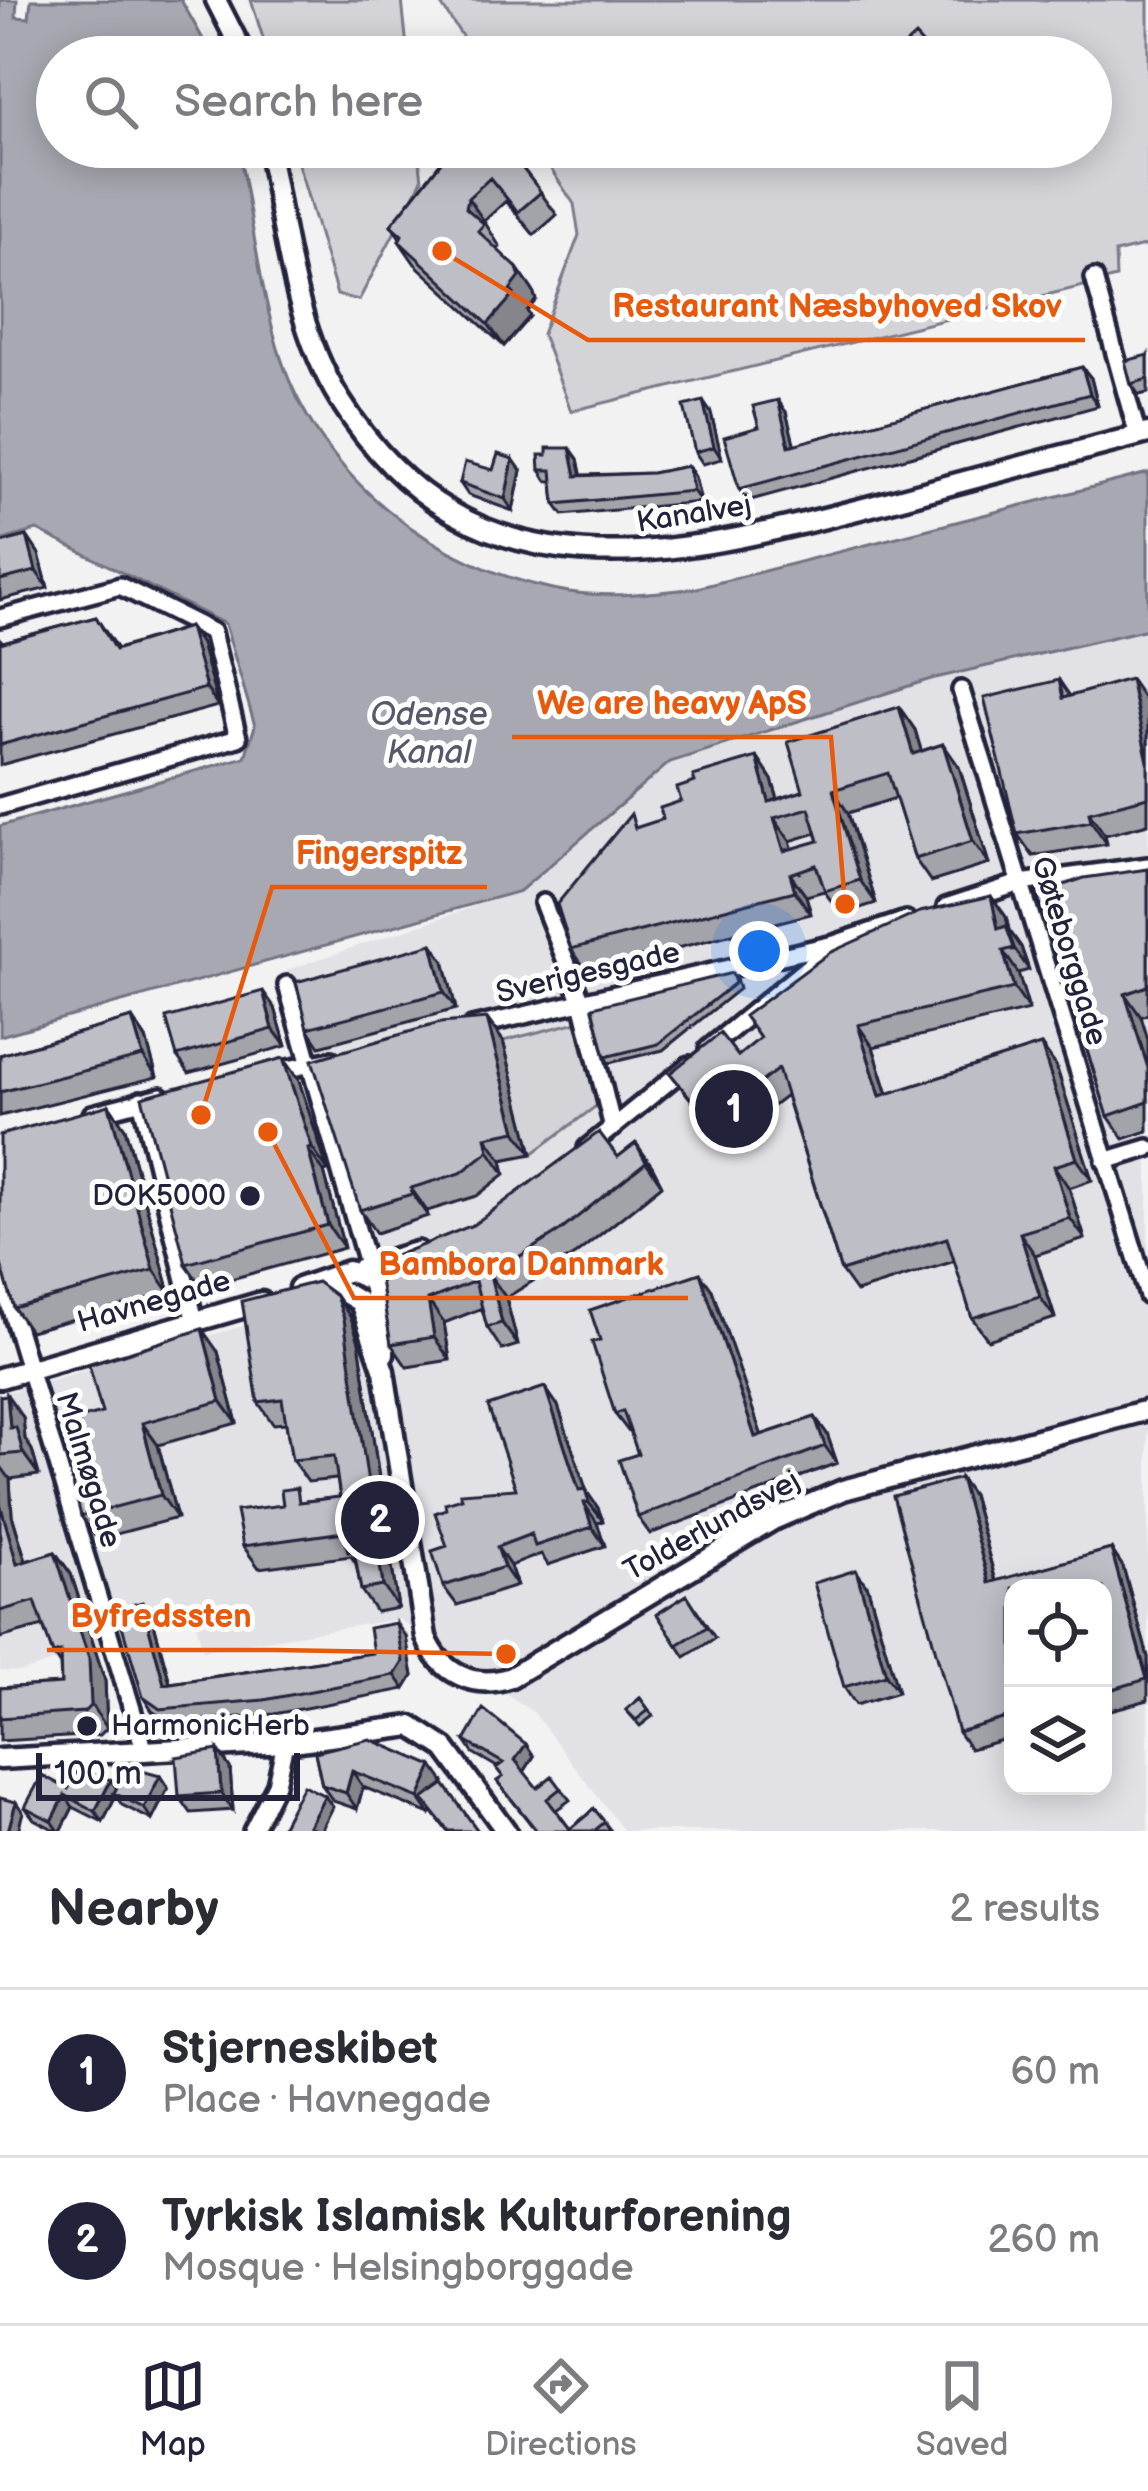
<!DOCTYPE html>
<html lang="en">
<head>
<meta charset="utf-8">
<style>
  :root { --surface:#fff; --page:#f7f7f7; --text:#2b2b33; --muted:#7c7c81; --line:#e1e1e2; --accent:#22223b }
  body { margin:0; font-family:"Balsamiq Sans",sans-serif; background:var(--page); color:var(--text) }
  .controls { position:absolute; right:36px; bottom:36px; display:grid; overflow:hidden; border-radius:24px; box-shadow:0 6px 30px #0003 }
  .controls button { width:108px; height:108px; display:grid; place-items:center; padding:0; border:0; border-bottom:3px solid var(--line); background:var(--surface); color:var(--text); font:60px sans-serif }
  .scale { position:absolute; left:36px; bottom:30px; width:264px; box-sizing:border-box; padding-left:12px; border:6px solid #22223b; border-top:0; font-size:33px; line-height:42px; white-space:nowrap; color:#22223b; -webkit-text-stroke:9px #fff; paint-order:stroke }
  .you { position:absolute; left:759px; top:951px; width:42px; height:42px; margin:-30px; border:9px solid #fff; border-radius:50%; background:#1a73e8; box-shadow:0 0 0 18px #1a73e833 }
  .badge { display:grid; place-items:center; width:78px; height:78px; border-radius:50%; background:var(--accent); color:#fff; font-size:39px; font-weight:700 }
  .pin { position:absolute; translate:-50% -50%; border:6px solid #fff; box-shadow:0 3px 12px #0006 }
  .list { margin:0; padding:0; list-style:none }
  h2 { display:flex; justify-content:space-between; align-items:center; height:156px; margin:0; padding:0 48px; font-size:51px }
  h2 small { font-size:39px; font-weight:400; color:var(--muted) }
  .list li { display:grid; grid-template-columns:78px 1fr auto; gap:36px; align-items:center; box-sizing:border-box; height:168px; padding:0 48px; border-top:3px solid var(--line) }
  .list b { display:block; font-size:45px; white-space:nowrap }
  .list p { margin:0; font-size:39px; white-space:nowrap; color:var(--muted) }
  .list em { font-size:39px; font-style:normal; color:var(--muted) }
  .icon { flex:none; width:66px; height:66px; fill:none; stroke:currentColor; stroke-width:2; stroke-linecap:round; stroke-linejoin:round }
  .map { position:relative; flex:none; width:1148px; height:1831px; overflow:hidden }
  .search { position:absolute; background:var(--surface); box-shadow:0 6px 30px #0003; left:36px; right:36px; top:36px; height:132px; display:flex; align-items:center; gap:30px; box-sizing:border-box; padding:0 42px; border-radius:66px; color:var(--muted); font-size:45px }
  .sheet { height:492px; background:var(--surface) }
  nav { display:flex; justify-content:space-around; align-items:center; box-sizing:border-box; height:168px; border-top:3px solid var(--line); background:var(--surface); font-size:33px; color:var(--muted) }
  nav a { display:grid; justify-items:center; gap:6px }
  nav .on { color:var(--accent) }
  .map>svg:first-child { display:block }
  .built { fill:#e2e2e6; fill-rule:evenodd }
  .green { fill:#d3d3d8; stroke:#7a7a8a; stroke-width:3 }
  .water { fill:#a8a8b2; stroke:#727282; stroke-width:3 }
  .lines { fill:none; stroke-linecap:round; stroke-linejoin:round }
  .minor-casing { stroke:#22223b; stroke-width:24 }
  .tertiary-casing { stroke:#22223b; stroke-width:27 }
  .minor { stroke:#fff; stroke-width:15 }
  .tertiary { stroke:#fff; stroke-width:18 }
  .wall { fill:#a3a3aa; stroke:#22223b; stroke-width:3; fill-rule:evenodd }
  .shaded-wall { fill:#85858b; stroke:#22223b; stroke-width:3 }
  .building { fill:#bebec6; stroke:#22223b; stroke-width:3; fill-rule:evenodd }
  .poi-dot { fill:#22223b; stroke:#fff; stroke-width:4.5 }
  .labels { text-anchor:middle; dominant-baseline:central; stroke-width:10; stroke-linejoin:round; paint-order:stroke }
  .street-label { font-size:30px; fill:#22223b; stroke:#fff }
  .poi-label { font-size:30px; fill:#22223b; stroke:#fff; text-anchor:end }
  .water-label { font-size:33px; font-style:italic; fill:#58586b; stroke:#fff }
  .leader { fill:none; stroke:#e8590c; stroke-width:4.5 }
  .callout-dot { fill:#e8590c; stroke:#fff; stroke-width:4.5 }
  .callout-label { font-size:33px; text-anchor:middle; font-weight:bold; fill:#e8590c; stroke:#fff; stroke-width:10; stroke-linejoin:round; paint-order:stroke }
</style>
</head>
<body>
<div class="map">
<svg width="1148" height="1831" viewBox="0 0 1148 1831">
  <rect width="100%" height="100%" fill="#f2f2f3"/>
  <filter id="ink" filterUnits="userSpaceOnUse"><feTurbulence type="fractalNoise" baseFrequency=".00833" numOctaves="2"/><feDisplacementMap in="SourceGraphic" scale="24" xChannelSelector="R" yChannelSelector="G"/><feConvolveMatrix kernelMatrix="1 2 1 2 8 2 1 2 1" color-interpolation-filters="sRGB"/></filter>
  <g filter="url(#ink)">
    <!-- built -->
    <path class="built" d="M1148,629V1831H624L534,1713L399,1619L203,1650L195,1620L173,1610L104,1630L108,1644L22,1672L0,1671V1394L379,1288L287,970L520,891L670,762L931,679ZM1013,1588H1103V1786H1013Z"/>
    <!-- green -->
    <path class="green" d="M251,0H402L408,57H269Z
      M438,0H1148V245L1115,253L1116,278L571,411L542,334L579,235L574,204L536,147H1091V57H476Z
      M293,147H418L422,180L359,300L337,295Z
      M577,1022L599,1104L532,1154L503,1041Z"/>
    <!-- water -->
    <path class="water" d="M0,0H17L16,17L29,18L31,0H181L213,57H57V147H238C251,212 259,281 277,345C314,476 437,571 569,592C613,598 654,593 697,588L1148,473V629L931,679L670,762L520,891L0,1036V826L245,757L255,726L225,624L37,530L0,541Z"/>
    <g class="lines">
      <!-- minor casing -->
      <g class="minor-casing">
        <path id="minor" d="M1094,278L1138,436
          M0,618L120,586L212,632L238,738L0,806
          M961,690L1148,1296
          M543,903L582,1002L613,1128
          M946,907L1020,883L1148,866
          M287,985L372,1281
          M472,1027L834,944
          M708,1049L837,943L906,920
          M273,1072L332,1060
          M141,1100L195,1321
          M92,1114L161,1096
          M587,1148L689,1065
          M1105,1161L1148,1148
          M360,1267L418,1250
          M0,1273L145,1752
          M252,1831L276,1784L285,1743"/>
      </g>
      <!-- tertiary casing -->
      <g class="tertiary-casing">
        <path id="tertiary" d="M216,0L245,57
          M268,147C285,230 294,327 340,400C474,613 684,555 883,503C971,479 1060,456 1148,433
          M299,1288L348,1271L372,1281L384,1330V1354
          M309,1295L340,1290L360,1302L384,1371L426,1637C440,1673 474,1690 511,1677L773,1520L843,1490L1148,1410
          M0,1378L262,1302
          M0,1759L285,1743L411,1726L445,1748L506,1831"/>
      </g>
      <!-- minor -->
      <use href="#minor" class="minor"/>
      <!-- tertiary -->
      <use href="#tertiary" class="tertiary"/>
    </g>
    <!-- wall -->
    <path class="wall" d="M453,147H516L520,152L515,158L557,215L534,235L506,201L484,221L500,247L497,250L517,268L533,291L536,300L527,311L530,316L504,346L415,264L399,241L400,238L391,225Z
      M1148,355V393L1139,395L1131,384Z
      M1082,367L1091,378L1098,406L747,501L739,489L759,427L786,412L794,445Z
      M711,413L722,459L703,464L695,452Z
      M570,448L578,459L581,475L652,473L688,466L695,477L701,502L563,515L555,504L553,481H547L540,470L547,455Z
      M493,470H521L513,511L468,495L460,483Z
      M27,536L39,554L48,588L0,600V543Z
      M96,617L117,649L189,627L201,644L218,706L0,765V639L3,642Z
      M1059,680L1070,696L1146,702L1148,712V824L1105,835L1107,844L1033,856L1017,834Z
      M899,707L915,730L921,751L943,744L959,767L989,864L931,882L915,859L896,798L848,813L876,903L841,914L824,891L806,896L811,914L587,971L571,949L640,827L663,819L681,801L695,782L757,757L772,780L778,799L803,791ZM816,833L819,841L792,849L790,841Z
      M1148,869V1014L1141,1017L1148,1040V1131L1124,1139L1108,1116L1037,894Z
      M991,896L1006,917L1009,930L1021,947L1029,970L1018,973L1029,1010L873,1047L888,1094L1041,1045L1056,1066L1092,1180L1069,1188L1085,1239L1035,1255L1055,1318L988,1340L972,1318L955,1261L856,1292L841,1271L786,1096L725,1143L670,1073L738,1056Z
      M432,944L444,961L456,1009L320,1046L308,1028Z
      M736,979L739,989L663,1050L609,1063L605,1057Z
      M275,1008L286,1046L189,1073L177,1056Z
      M132,1018L146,1039L157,1077L0,1116V1055Z
      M487,1019L503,1041L532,1154L502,1160L505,1174L477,1196L427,1211L428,1216L376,1233L360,1210Z
      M299,1081L328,1171L324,1172L344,1248L202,1287L186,1264Z
      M109,1105L125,1128L170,1293L30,1331L14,1308Z
      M636,1143L652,1166L662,1185L576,1254L506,1298L518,1345L502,1350L487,1327L482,1308L444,1323L450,1360L407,1367L391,1344L473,1225L618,1157Z
      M712,1290L761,1435L815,1417L827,1434L837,1463L650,1534L638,1517V1454L630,1430L628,1431L615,1414Z
      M336,1296L351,1318L359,1342L398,1608L376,1612L361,1590L356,1564L351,1556L259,1568L243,1546L306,1501L340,1497L337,1479L308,1482L292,1460L286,1423L273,1424L258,1402Z
      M218,1352L237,1423L158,1445L177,1518L97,1539L81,1516L89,1459Z
      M0,1396L23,1417L25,1439L32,1450L39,1475L10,1479L12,1515L26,1561L55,1552L71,1574L105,1681L107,1728L100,1735L0,1741V1688L61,1684L60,1665L53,1654L43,1626L0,1638Z
      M558,1406L587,1492L598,1508L603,1521L597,1523L605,1546L548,1565L541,1554L510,1566L517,1586L457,1605L443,1586L447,1546L516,1489Z
      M960,1478L972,1495L996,1581L1111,1549L1123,1567L1148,1657V1700L1103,1712V1588H1013V1737L970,1749L958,1732Z
      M868,1588L898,1692L856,1705L844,1687Z
      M687,1595L715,1638L685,1657L657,1614Z
      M152,1616L170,1683L373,1653L406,1637L413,1676L405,1689L274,1714L170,1723L152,1711L143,1697Z
      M640,1698L653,1716L640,1726L626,1710Z
      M465,1741L534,1756L524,1772L537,1788H561L570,1800L556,1810L570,1829L594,1809L611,1831H536L497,1781L503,1777L497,1767L473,1753Z
      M218,1750L230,1768L233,1810L191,1813L179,1796Z
      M315,1752L444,1782L443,1785L478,1831H447L432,1811L430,1814L363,1787L357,1809L333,1801L322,1785Z
      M160,1776L168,1788L152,1820L122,1805L116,1796L103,1822L73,1807L61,1831H57L34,1819L25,1807L68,1789L111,1780L116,1789Z"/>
    <!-- shaded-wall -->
    <path class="shaded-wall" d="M468,198L484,221L483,225L466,208Z
      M517,268L533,291L536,300L527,311L530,316L504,346L488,324L510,290Z
      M1082,367L1091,378L1098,406L1090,394Z
      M778,400L786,412L798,458L789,446Z
      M703,401L711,413L722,459L714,447Z
      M570,448L578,459L584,487L576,476Z
      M513,459L521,470L513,511L505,499Z
      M688,466L695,477L701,502L693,491Z
      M27,536L39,554L48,588L36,571Z
      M189,627L201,644L218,706L206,688Z
      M1130,679L1146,702L1148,712V762Z
      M899,707L915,730L929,776L913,754Z
      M943,744L959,767L989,864L973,841Z
      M757,757L772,780L783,816L769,802Z
      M833,790L848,813L876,903L860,880Z
      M1089,812L1105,835L1107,844L1091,821Z
      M774,818L790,841L800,874L784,851Z
      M790,874L806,896L811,914L795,891Z
      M991,896L1006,917L1009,930L1021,947L1029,970L1014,948L1010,937L1013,951L998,929Z
      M432,944L444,961L456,1009L444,992Z
      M1003,951L1018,973L1029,1010L1014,988Z
      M263,991L275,1008L286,1046L273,1029Z
      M1125,994L1141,1017L1148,1040V1068Z
      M132,1018L146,1039L157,1077L143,1056Z
      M487,1019L503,1041L532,1154L516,1131Z
      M858,1025L873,1047L895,1118L880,1096Z
      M1041,1045L1056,1066L1092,1180L1077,1159Z
      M283,1058L299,1081L328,1171L312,1148Z
      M109,1105L125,1128L170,1293L154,1270Z
      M486,1137L502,1160L505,1174L489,1151Z
      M636,1143L652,1166L662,1185L646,1162Z
      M308,1149L324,1172L344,1248L328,1225Z
      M1054,1166L1069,1188L1085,1239L1070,1218Z
      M411,1188L427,1211L428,1216L412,1194Z
      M1020,1233L1035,1255L1055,1318L1040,1297Z
      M700,1273L712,1290L768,1454L755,1437Z
      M490,1275L506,1298L518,1345L502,1323Z
      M336,1296L351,1318L359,1342L398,1608L383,1586Z
      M428,1300L444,1323L450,1360L434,1337Z
      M202,1329L218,1352L237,1423L221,1401Z
      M545,1387L558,1406L587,1492L598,1508L603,1521L579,1490Z
      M7,1395L23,1417L25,1439L32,1450L39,1475L23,1453L10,1428Z
      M815,1417L827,1434L837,1463L825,1446Z
      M142,1423L158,1445L177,1518L161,1495Z
      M0,1465L10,1479L12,1515L33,1586L17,1564L0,1504Z
      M960,1478L972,1495L1001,1600L989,1583Z
      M584,1503L597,1523L605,1546L592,1527Z
      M497,1547L510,1566L517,1586L504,1567Z
      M1111,1549L1123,1567L1148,1657V1681Z
      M55,1552L71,1574L105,1681L107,1728L91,1705Z
      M856,1570L868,1588L898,1692L886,1675Z
      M142,1602L152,1616L174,1698L164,1684Z
      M396,1623L406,1637L413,1676L405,1689L395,1675Z
      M526,1744L534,1756L524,1772L515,1760Z
      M218,1750L230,1768L233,1810L221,1793Z
      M433,1766L444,1782L430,1814L419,1798Z
      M352,1771L363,1787L357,1809L346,1793Z
      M160,1776L168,1788L152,1820L144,1808Z
      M111,1780L119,1792L114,1793L116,1796L103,1822L95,1811Z
      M65,1795L73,1807L61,1831H59L52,1821Z
      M325,1796L333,1807L321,1831H312L309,1826Z
      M16,1802L23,1812L18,1831H8Z"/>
    <!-- building -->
    <path class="building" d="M915,36L934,57H892Z
      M453,147H506L541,192L518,212L490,178L468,198L466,208L484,224L478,231L517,268L520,277L510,290L514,294L488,324L399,241L402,235L391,225Z
      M1148,355V379L1131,384L1125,361Z
      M1082,367L1090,394L739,489L724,437L759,427L753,406L778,400L789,446Z
      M703,401L714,447L695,452L684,406Z
      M547,448H570L576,476L652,473L688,466L693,491L555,504L552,470H540L539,455H547Z
      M498,454L513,459L505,499L460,483L465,462L493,470Z
      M27,536L36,571L0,580V543Z
      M96,617L115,650L189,627L206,688L0,745V643Z
      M1130,679L1148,762V797L1089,812L1091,821L1017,834L984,698L1059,680L1063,698Z
      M899,707L913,754L943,744L973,841L915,859L888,773L833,790L860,880L825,891L816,865L790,874L795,891L571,949L557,904L631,814L635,828L663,819L660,808L681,801L677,788L695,782L693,776L757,757L769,802L803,791L788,742ZM809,808L819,841L784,851L774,818Z
      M1148,869V986L1125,994L1148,1068V1102L1108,1116L1037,894L1084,878Z
      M991,896L998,929L1006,926L1014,948L1003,951L1014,988L858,1025L880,1096L1041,1045L1077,1159L1054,1166L1070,1218L1020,1233L1040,1297L972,1318L947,1238L841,1271L778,1069L710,1122L670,1073L720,1033L738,1056L760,1038L744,1016L829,953L920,912Z
      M432,944L444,992L308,1028L296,982Z
      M732,973L735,983L658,1044L605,1057L593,1007Z
      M263,991L273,1029L177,1056L166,1018Z
      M132,1018L143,1056L0,1092V1055Z
      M487,1019L516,1131L486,1137L489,1151L461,1173L411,1188L412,1194L360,1210L312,1060L440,1023Z
      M283,1058L312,1148L308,1149L328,1225L186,1264L142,1097Z
      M109,1105L154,1270L14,1308L0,1261V1135Z
      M599,1132L618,1157L636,1143L646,1162L560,1231L490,1275L502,1323L487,1327L475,1281L428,1300L434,1337L391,1344L377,1263L473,1225Z
      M700,1273L755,1437L815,1417L825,1446L638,1517L619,1460L638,1454L623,1411L615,1414L592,1342L600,1340L590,1310Z
      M317,1282L336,1296L344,1319L383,1586L361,1590L354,1551L348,1552L344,1532L243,1546L236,1511L283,1505L281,1490L297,1488L299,1502L340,1497L334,1456L292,1460L282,1399L258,1402L242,1301Z
      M202,1329L221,1401L142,1423L161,1495L81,1516L68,1464L89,1459L78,1419L102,1413L89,1365Z
      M545,1387L579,1490L585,1489L589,1502L584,1503L592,1527L535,1546L531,1534L497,1547L504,1567L443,1586L432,1551L447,1546L435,1513L446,1509L445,1503L462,1498L460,1493L516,1489L488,1406Z
      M7,1395L10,1428L16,1427L23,1453L0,1455V1396Z
      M960,1478L989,1583L1111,1549L1147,1679L1103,1692V1588H1013V1716L958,1732L893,1496Z
      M0,1504L17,1564L55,1552L89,1659L91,1705L84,1712L0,1718V1688L61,1684L60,1652L53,1654L35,1601L0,1611Z
      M856,1570L886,1675L844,1687L814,1583Z
      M687,1595L707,1627L677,1645L657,1614Z
      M142,1602L164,1684L373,1653L369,1628L396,1623L403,1662L395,1675L264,1700L160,1709L143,1697L117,1609Z
      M640,1698L649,1710L636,1720L626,1710Z
      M483,1709L526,1744L515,1760L537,1788L552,1776L561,1788L547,1799L570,1829L594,1809L605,1822L594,1831H537L497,1781L503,1777L496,1768L503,1763L465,1741Z
      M370,1739L433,1766L419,1798L352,1771L346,1793L322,1785L315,1752Z
      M218,1750L221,1793L179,1796L176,1757Z
      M127,1767L160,1776L144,1808L114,1793Z
      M79,1769L111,1780L95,1811L65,1795L52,1821L25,1807L42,1775L68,1789Z
      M444,1784L478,1831H448L423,1799Z
      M303,1785L325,1796L309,1826L318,1831H279Z
      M0,1798L16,1802L8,1831H0Z"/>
  </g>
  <!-- markers -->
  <g class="poi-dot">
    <circle cx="250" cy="1196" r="12"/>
    <circle cx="87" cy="1726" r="12"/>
  </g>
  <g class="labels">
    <!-- street labels -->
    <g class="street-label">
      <text transform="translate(694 514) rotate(-9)">Kanalvej</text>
      <text transform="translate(1069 951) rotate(73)">Gøteborggade</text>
      <text transform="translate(588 973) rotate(-13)">Sverigesgade</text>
      <text transform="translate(154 1302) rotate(-16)">Havnegade</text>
      <text transform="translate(88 1470) rotate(73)">Malmøgade</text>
      <text transform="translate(712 1526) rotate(-29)">Tolderlundsvej</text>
    </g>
    <!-- poi labels -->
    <g class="poi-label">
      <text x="226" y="1196">DOK5000</text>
      <text x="111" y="1726" text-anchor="start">HarmonicHerb</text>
    </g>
    <!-- water labels -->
    <g class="water-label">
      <text x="429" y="715">Odense<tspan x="429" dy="38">Kanal</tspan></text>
    </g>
  </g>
  <!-- callouts -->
  <path class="leader" d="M442 251L588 340H1085M845 904L831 737H512M201 1115L272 887H487M268 1132L354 1298H688M506 1654L276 1650H47"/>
  <g class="callout-dot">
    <circle cx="442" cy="251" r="12"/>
    <circle cx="845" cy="904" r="12"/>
    <circle cx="201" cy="1115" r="12"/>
    <circle cx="268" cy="1132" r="12"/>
    <circle cx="506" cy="1654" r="12"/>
  </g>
  <g class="callout-label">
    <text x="837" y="317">Restaurant Næsbyhoved Skov</text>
    <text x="672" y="714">We are heavy ApS</text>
    <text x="379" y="864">Fingerspitz</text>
    <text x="521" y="1275">Bambora Danmark</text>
    <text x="161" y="1627">Byfredssten</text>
  </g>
</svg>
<div class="controls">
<button><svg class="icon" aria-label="locate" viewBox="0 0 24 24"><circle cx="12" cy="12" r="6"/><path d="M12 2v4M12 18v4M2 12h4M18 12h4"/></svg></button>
<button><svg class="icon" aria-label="layers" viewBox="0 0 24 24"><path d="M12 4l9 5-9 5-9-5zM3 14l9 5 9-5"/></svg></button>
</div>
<div class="scale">100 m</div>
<div class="you"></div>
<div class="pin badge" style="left:734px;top:1109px">1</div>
<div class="pin badge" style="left:380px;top:1520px">2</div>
<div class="search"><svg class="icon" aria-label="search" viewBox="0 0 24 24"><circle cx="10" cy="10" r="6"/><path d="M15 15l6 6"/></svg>Search here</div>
</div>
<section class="sheet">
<h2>Nearby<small>2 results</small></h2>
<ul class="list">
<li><span class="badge">1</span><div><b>Stjerneskibet</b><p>Place · Havnegade</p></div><em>60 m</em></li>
<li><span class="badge">2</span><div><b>Tyrkisk Islamisk Kulturforening</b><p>Mosque · Helsingborggade</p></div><em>260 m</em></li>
</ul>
</section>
<nav>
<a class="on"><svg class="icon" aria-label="map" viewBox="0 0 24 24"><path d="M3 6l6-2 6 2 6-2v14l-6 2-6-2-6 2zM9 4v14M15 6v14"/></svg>Map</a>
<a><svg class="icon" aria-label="directions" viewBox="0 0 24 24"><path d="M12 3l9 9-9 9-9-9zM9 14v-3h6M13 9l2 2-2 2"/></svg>Directions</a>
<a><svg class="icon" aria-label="saved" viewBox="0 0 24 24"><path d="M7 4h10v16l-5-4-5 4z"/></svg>Saved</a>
</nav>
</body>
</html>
